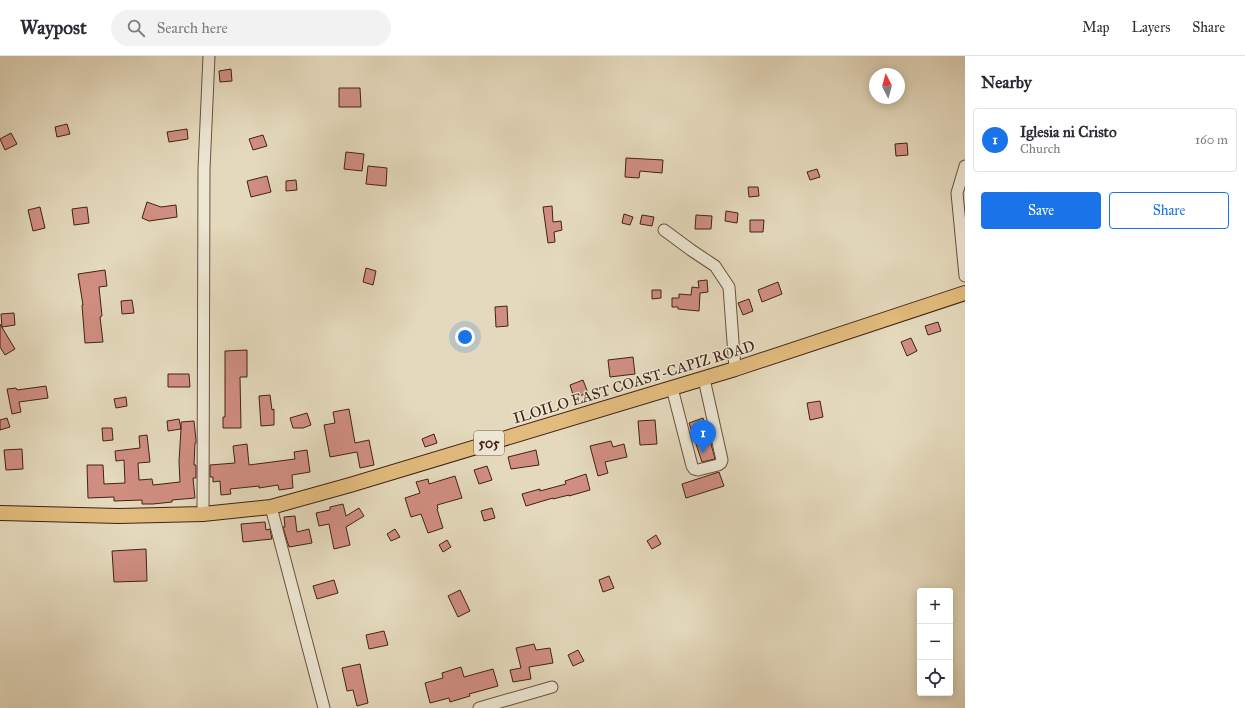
<!DOCTYPE html>
<html lang="en">
<head>
<meta charset="utf-8">
<style>
  :root { --surface:#fff; --page:#f2f2f3; --text:#2b2b33; --muted:#7c7c81; --line:#e1e1e2; --accent:#1a73e8 }
  body { margin:0; font-family:"IM FELL Great Primer",serif; background:var(--page); color:var(--text) }
  .controls { position:absolute; right:12px; bottom:12px; display:grid; overflow:hidden; border-radius:4px; box-shadow:0 2px 10px #0003 }
  .controls button { width:36px; height:36px; display:grid; place-items:center; padding:0; border:0; border-bottom:1px solid var(--line); background:var(--surface); color:var(--text); font:20px sans-serif }
  .compass { position:absolute; left:869px; top:12px; width:36px; height:36px; border-radius:50%; background:var(--surface); box-shadow:0 2px 10px #0003; rotate:354deg }
  .you { position:absolute; left:465px; top:281px; width:14px; height:14px; margin:-10px; border:3px solid #fff; border-radius:50%; background:#1a73e8; box-shadow:0 0 0 6px #1a73e833 }
  .badge { display:grid; place-items:center; width:26px; height:26px; border-radius:50%; background:var(--accent); color:#fff; font-size:13px; font-weight:700 }
  .pin { position:absolute; translate:-50% -33px; filter:drop-shadow(0 1px 2px #0008) }
  .pin::after { content:''; position:absolute; top:21px; width:14px; height:12px; background:inherit; clip-path:polygon(0 0,100% 0,50% 100%) }
  .list { margin:0; padding:0; list-style:none }
  h2 { display:flex; justify-content:space-between; align-items:center; height:52px; margin:0; padding:0 16px; font-size:17px }
  h2 small { font-size:13px; font-weight:400; color:var(--muted) }
  .list li { display:grid; grid-template-columns:26px 1fr auto; gap:12px; align-items:center; box-sizing:border-box; height:64px; margin:0 8px 8px; padding:0 8px; border:1px solid var(--line); border-radius:4px }
  .list b { display:block; font-size:15px; white-space:nowrap }
  .list p { margin:0; font-size:13px; white-space:nowrap; color:var(--muted) }
  .list em { font-size:13px; font-style:normal; color:var(--muted) }
  .actions { display:flex; gap:8px; padding:12px 16px }
  .actions a { flex:1; padding:9px 0; border:1px solid var(--accent); border-radius:4px; text-align:center; font-size:14px; color:var(--accent) }
  .actions .main { background:var(--accent); color:#fff }
  .icon { flex:none; width:22px; height:22px; fill:none; stroke:currentColor; stroke-width:2; stroke-linecap:round; stroke-linejoin:round }
  .map { position:relative; flex:none; width:965px; height:652px; overflow:hidden }
  header { display:flex; align-items:center; gap:24px; box-sizing:border-box; height:56px; padding:0 20px; background:var(--surface); border-bottom:1px solid var(--line) }
  header strong { font-size:19px }
  nav { display:flex; gap:22px; margin-inline-start:auto; font-size:14px }
  .search { width:280px; height:36px; background:var(--page); display:flex; align-items:center; gap:10px; box-sizing:border-box; padding:0 14px; border-radius:22px; color:var(--muted); font-size:15px }
  main { display:flex }
  aside { flex:1; background:var(--surface) }
  .map>svg:first-child { display:block }
  .building { fill:#d08e81; stroke:#412216 }
  .lines { fill:none; stroke-linecap:round; stroke-linejoin:round }
  .minor-casing { stroke:#6a5040; stroke-width:13 }
  .major-casing { stroke:#412216; stroke-width:16 }
  .minor { stroke:#ede6d3; stroke-width:11 }
  .major { stroke:#e2bc7e; stroke-width:14 }
  .labels { text-anchor:middle; dominant-baseline:central; stroke-width:3; stroke-linejoin:round; paint-order:stroke }
  .shield { fill:#ede6d3; stroke:#755d4f; stroke-width:1 }
  .shield-label { font-size:14px; font-weight:bold; fill:#412216 }
  .street-label { font-size:15px; fill:#412216; stroke:#ede6d3 }
</style>
</head>
<body>
<header>
<strong>Waypost</strong>
<div class="search"><svg class="icon" aria-label="search" viewBox="0 0 24 24"><circle cx="10" cy="10" r="6"/><path d="M15 15l6 6"/></svg>Search here</div>
<nav><a>Map</a><a>Layers</a><a>Share</a></nav>
</header>
<main>
<div class="map">
<svg width="965" height="652" viewBox="0 0 965 652">
  <rect width="100%" height="100%" fill="#e4d9bc"/>
  <filter id="stains"><feTurbulence type="fractalNoise" baseFrequency=".005" numOctaves="4"/><feColorMatrix values="0 0 0 0 .2 0 0 0 0 .09 0 0 0 0 .02 0 0 0 .5 -.17"/></filter>
  <radialGradient id="worn" r=".72"><stop offset=".6" stop-color="#630" stop-opacity="0"/><stop offset="1" stop-color="#630" stop-opacity=".3"/></radialGradient>
  <!-- building -->
  <path class="building" d="M231,13L232,25L220,26L219,15Z
    M339,32H360L361,51H339Z
    M67,68L70,78L57,81L55,71Z
    M187,73L188,83L169,86L167,76Z
    M11,77L17,88L5,94L0,83Z
    M263,79L267,90L253,94L249,83Z
    M907,87L908,99L896,100L895,88Z
    M346,96L364,98L362,115L344,113Z
    M626,102L663,104L662,117L640,115L639,122L625,121Z
    M368,110L387,112L386,130L366,128Z
    M817,113L820,121L810,124L807,116Z
    M267,120L271,136L251,141L247,125Z
    M296,124L297,134L286,135V125Z
    M748,131H758L759,140L749,141Z
    M147,146L161,151L176,149L177,161L149,165L142,162Z
    M552,150L553,166L561,165L562,174L554,176L555,186L548,187L543,151Z
    M40,151L45,172L33,175L28,154Z
    M87,151L89,167L74,169L72,153Z
    M726,155L738,157L737,167L725,165Z
    M624,158L633,161L630,169L622,167Z
    M642,159L654,161L652,170L640,168Z
    M696,159L712,160L711,173H695Z
    M750,164H764L763,176H750Z
    M366,212L376,215L373,229L363,226Z
    M105,214L107,230L99,231L102,260L100,261L103,286L85,287L82,249H83L78,218Z
    M707,224L708,236L700,237L699,255L678,253V251H672V242H679V238L691,239L692,231L699,232L698,225Z
    M778,226L782,238L762,246L758,234Z
    M652,234H661V242L652,243Z
    M749,243L753,255L743,259L738,247Z
    M132,244L134,257L122,258L121,245Z
    M507,250L508,270L496,271L495,251Z
    M14,257L15,269L2,271L1,258Z
    M938,266L941,275L928,279L925,270Z
    M0,268L15,293L5,299L0,291Z
    M911,282L917,295L907,300L901,286Z
    M247,294V321H240L241,372H223V361H225V295Z
    M633,301L635,318L610,321L608,304Z
    M168,318H189L190,331H168Z
    M583,324L588,337L574,342L570,329Z
    M46,330L48,342L19,346L21,356L12,358L7,333L16,332L17,334Z
    M270,339L272,354L274,353V369L261,370L259,340Z
    M126,341L127,350L116,352L114,343Z
    M820,345L823,361L810,364L807,347Z
    M349,353L355,387L369,384L374,409L360,412L357,396L330,401L324,369L335,367L333,356Z
    M307,357L311,369L303,372H293L290,362Z
    M7,362L10,371L0,374V364Z
    M703,362L710,384L715,403L702,406L689,367Z
    M179,363L181,373V366L194,365L196,384V387H195L194,409H196V422H193L195,442L172,444V446L153,448H142V444L114,445V441L88,442L87,409H103L104,428L125,427L124,404L116,405L115,395L140,392L139,380L147,379L150,406L138,407L139,424L152,423L153,429L180,426L179,405L181,373L168,375L167,365Z
    M655,364L657,388L640,389L638,365Z
    M102,372H112L113,384L103,385Z
    M434,378L437,387L425,391L422,383Z
    M611,385L613,391L624,388L627,401L605,406L608,417L598,420L590,390Z
    M247,388L249,409L295,403L294,396L307,394L310,416L292,419L293,432L279,434L278,429L259,432V430L230,433L231,438L221,439L220,425L213,426V421H210V409L235,407L233,390Z
    M22,393L23,413L6,414L4,394Z
    M536,394L539,409L511,413L508,401Z
    M487,410L492,424L479,428L474,414Z
    M719,416L724,430L686,442L682,428Z
    M586,418L590,434L569,440V439L553,443V442L526,450L522,438L540,433V435L566,428L565,425Z
    M455,420L462,442L437,449L438,452L437,453L443,472L428,477L421,458L411,461L405,442L420,437L416,426L428,423L429,428Z
    M343,448L346,460L359,452L364,460L346,471L350,489L334,493L329,468L319,470L316,457L330,454V451Z
    M492,452L495,462L484,465L481,455Z
    M295,460L297,476L309,473L312,487L289,491L283,471H285L284,461Z
    M265,466L266,474L270,473L272,483L243,486L241,468Z
    M395,473L400,481L391,485L387,478Z
    M656,479L661,488L652,493L647,485Z
    M447,484L451,491L443,496L439,489Z
    M146,493L147,525L114,526L112,495Z
    M609,520L614,532L603,536L599,524Z
    M334,524L338,537L317,543L313,530Z
    M460,534L470,555L458,561L448,540Z
    M384,575L388,589L369,593L366,579Z
    M534,588L536,594L550,592L553,607L529,611L531,623L513,626L510,614L521,612L516,592Z
    M578,594L584,605L573,610L568,599Z
    M360,608L368,647L357,650L353,634L347,635L342,612Z
    M461,611L464,621L493,613L498,630L469,638L470,640L450,646L449,642L430,647L425,627L443,622L442,617Z"/>
  <g class="lines">
    <!-- minor casing -->
    <g class="minor-casing">
      <path id="minor" d="M965,110L957,137L965,220
        M664,174L691,194L715,210L729,231L735,313
        M672,332L692,410L694,413L698,414L718,409L721,407L722,404L704,323
        M271,451L324,652
        M203,458L204,113L209,0
        M479,652L552,631"/>
    </g>
    <!-- major casing -->
    <g class="major-casing">
      <path id="major" d="M0,457L119,460L203,458L271,451L350,429L735,313L965,237"/>
    </g>
    <!-- minor -->
    <use href="#minor" class="minor"/>
    <!-- major -->
    <use href="#major" class="major"/>
  </g>
  <g class="labels">
    <!-- shield labels -->
    <rect class="shield" x="474" y="375" width="30" height="24" rx="3"/>
    <g class="shield-label">
      <text x="489" y="387">505</text>
    </g>
    <!-- street labels -->
    <g class="street-label">
      <text transform="translate(634 326) rotate(-17)">ILOILO EAST COAST-CAPIZ ROAD</text>
    </g>
  </g>
  <rect width="100%" height="100%" filter="url(#stains)"/>
  <rect width="100%" height="100%" fill="url(#worn)"/>
</svg>
<div class="controls">
<button>+</button>
<button>−</button>
<button><svg class="icon" aria-label="locate" viewBox="0 0 24 24"><circle cx="12" cy="12" r="6"/><path d="M12 2v4M12 18v4M2 12h4M18 12h4"/></svg></button>
</div>
<svg class="compass" viewBox="-18 -18 36 36"><path d="M0-13l5 13h-10z" fill="#e53935"/><path d="M0 13l5-13h-10z" fill="#7c7c81"/></svg>
<div class="you"></div>
<div class="pin badge" style="left:703px;top:397px">1</div>
</div>
<aside>
<h2>Nearby<small></small></h2>
<ul class="list">
<li><span class="badge">1</span><div><b>Iglesia ni Cristo</b><p>Church</p></div><em>160 m</em></li>
</ul>
<div class="actions"><a class="main">Save</a><a>Share</a></div>
</aside>
</main>
</body>
</html>
